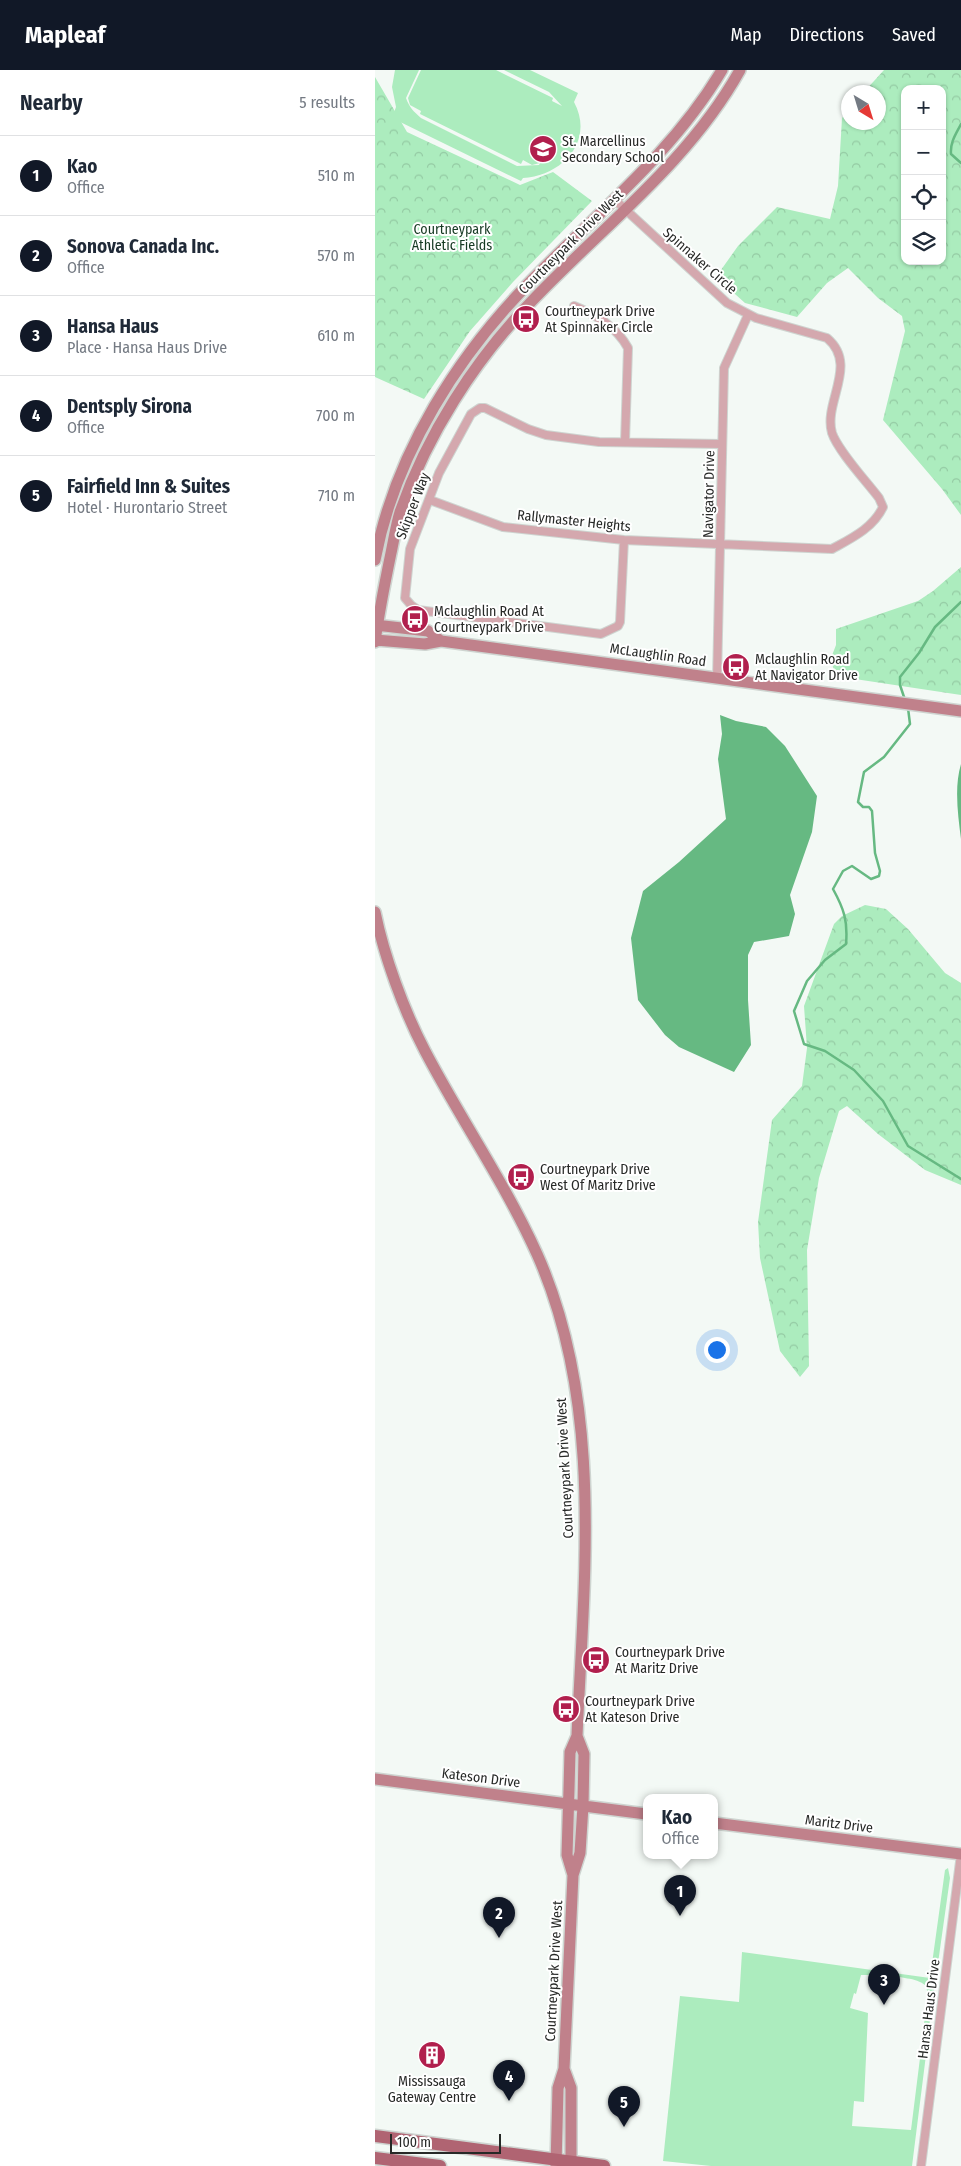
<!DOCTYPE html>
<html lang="en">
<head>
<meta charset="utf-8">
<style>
  :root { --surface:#fff; --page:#f2f2f3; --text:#1f2937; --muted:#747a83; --line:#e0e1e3; --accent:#111827 }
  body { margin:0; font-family:"Fira Sans Condensed",sans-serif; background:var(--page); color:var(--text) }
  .controls { position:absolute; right:15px; top:15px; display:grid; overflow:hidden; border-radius:10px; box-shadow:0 1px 4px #0004 }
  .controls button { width:45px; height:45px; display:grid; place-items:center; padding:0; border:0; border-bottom:1px solid var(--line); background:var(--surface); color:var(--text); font:25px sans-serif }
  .compass { position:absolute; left:466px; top:15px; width:45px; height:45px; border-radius:50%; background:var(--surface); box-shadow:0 1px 4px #0004; rotate:142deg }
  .scale { position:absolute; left:15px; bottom:12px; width:111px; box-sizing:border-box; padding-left:5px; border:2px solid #272927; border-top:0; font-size:14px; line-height:18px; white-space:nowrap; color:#272927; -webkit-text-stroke:4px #fff; paint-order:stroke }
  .you { position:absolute; left:341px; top:1279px; width:18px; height:18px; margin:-12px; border:4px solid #fff; border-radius:50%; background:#1a73e8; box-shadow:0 0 0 8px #1a73e833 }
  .badge { display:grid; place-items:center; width:32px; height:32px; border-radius:50%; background:var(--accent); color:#fff; font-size:16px; font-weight:700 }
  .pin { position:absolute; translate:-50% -41px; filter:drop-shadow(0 1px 2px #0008) }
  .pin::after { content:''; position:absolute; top:26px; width:18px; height:15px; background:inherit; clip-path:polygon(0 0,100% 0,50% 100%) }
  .popup { position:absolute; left:268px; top:1724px; width:75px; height:65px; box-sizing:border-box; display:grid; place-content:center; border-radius:10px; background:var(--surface); filter:drop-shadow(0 1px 4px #0005); font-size:16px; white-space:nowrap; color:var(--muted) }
  .popup b { font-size:19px; color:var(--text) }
  .popup::after { content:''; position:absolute; left:50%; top:100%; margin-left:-10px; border:10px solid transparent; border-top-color:var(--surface) }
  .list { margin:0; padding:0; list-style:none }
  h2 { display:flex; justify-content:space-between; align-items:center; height:65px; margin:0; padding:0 20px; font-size:21px }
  h2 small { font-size:16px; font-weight:400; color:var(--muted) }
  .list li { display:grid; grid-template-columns:32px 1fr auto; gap:15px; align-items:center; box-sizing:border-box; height:80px; padding:0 20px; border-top:1px solid var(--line) }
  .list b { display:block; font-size:19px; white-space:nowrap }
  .list p { margin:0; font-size:16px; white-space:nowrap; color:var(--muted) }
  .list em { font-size:16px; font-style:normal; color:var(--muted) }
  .icon { flex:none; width:28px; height:28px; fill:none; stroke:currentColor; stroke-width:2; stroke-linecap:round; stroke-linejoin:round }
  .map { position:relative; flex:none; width:586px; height:2096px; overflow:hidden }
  header { display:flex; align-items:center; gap:30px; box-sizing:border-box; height:70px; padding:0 25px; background:var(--accent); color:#fff }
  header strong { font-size:24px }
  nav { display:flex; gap:28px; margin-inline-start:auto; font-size:18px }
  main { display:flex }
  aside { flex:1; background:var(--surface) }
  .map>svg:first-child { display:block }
  .grass { fill:#acecbe }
  .forest { fill:url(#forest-crowns); fill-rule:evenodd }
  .water { fill:#66b982 }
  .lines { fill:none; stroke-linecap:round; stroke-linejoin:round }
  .stream { stroke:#66b982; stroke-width:2.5 }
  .street-casing { stroke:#ced4d0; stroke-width:10 }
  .secondary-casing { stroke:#ced4d0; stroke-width:14 }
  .primary-casing { stroke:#ced4d0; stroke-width:15 }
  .street { stroke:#d4a8ae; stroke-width:8 }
  .secondary { stroke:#c0818b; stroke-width:11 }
  .primary { stroke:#b06472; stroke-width:12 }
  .labels { text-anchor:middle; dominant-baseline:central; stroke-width:4; stroke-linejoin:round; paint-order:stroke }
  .poi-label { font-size:14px; fill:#272927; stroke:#fff; text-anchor:start }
  .park-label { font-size:14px; fill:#163a23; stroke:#fff }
  .street-label { font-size:14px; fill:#272927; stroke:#fff }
</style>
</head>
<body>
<header>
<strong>Mapleaf</strong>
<nav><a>Map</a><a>Directions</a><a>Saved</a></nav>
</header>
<main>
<aside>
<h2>Nearby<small>5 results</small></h2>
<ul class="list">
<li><span class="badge">1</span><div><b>Kao</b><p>Office</p></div><em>510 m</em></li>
<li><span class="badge">2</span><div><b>Sonova Canada Inc.</b><p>Office</p></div><em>570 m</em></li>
<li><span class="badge">3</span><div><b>Hansa Haus</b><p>Place · Hansa Haus Drive</p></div><em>610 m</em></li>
<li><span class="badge">4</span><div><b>Dentsply Sirona</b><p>Office</p></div><em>700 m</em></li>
<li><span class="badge">5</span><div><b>Fairfield Inn &amp; Suites</b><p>Hotel · Hurontario Street</p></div><em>710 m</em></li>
</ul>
</aside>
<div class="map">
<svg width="586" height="2096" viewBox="0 0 586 2096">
  <defs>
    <pattern id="forest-crowns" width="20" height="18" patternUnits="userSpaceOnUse" patternTransform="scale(1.25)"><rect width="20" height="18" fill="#acecbe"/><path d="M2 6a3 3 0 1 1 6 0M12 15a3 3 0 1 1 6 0" fill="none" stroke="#94caa3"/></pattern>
  </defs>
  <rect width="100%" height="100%" fill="#f3f9f5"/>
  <!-- grass -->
  <path class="grass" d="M20,0H44L31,28C34,37 39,42 46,48L142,96L164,95L165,93L157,95L148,90L146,94L45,44L46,41L35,35L33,28L46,0H121L178,28L177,31L187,36L174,22L129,0H155L203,23L199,32C220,71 187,106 148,108L146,111L17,48L21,37L17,17Z
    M573,1798L575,1808L554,1957L548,1961L553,1925L551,1916C540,1906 525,1910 513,1903L509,1905H486L481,1924L479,1923L475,1938L493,1943L489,2032L479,2031L477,2056L536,2060L547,1972L552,1977L537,2096H336L288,2091L305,1926L364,1932L367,1882L555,1908L570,1800Z"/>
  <!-- forest -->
  <path class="forest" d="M509,0H586V445L567,419L508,350L530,261L527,246L503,228L473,198L452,213L422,247L370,233L341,207L363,176L402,137L455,149L463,116L467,48L473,41V52H503V22H489ZM530,19H567V191H530Z
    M0,7L32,62L145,115L178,102L217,131L138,212L95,261L49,329L0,307Z
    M586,497V625L460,606L456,588L461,575V559L543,531L558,521Z
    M490,835L511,839L533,859L570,903L586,913V1115L550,1100L503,1064L472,1036L464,1041L444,1108L432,1180L434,1296L425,1307L405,1281L385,1188L383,1152L397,1050L427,1016L432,978L429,936L459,854L467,846Z"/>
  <!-- water -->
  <path class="water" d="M345,645L361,651L391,657L410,676L442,726L437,762L415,825L420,844L414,866L379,872L373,885V930L376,975L359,1002L304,977L290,965L263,930L256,868L268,821L304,792L351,749L343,689L347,664Z
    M586,694V769C583,745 579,717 586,694Z"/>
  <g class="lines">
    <!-- stream -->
    <path class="stream" d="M586,54C581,64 575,72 576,84L586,93
      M530,630L525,615V607L544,583L560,557L586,532
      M533,638L535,654L509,687L489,702L483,732L488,737H494L497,741L500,783L505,801L504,806L496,809L477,796L468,801L458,819C469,839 473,851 471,874L450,890L432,911L419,941L429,974L450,981L479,1000L508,1031L533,1076L586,1109"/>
    <!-- street casing -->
    <g class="street-casing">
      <path id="street" d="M199,236C221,245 241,256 253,278L250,372
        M55,430L128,457L249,470L457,479C477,468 498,458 508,437L504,428C492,412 463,381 457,363C448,332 484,295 452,268L381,248L352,233L240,130
        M249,470L245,552L243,556L226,564L43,540L36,535L30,528L35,479L64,403L96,344L105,338H110L153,359L171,365L224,372L347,374
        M342,609L349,298L373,245
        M546,2096L586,1784"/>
    </g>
    <!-- secondary casing -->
    <g class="secondary-casing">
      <path id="secondary" d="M0,490C20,383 84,283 160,207C225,141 299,81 347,0
        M0,555L53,561L66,571
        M0,570L50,574L66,571L586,641
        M0,572C4,542 10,512 16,483C19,469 21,455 25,442C52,365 99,291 156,232C227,157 314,92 365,0
        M0,842C9,886 29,941 50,981C86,1050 130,1113 162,1184C229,1334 209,1506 202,1666L195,1682L194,1719L192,1785L198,1805
        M0,1709L271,1744
        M339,1753L586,1784
        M189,1999L196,2018V2096
        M181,2096L183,2018L189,1999L198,1805L205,1783L208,1736L209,1684L202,1666"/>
    </g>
    <!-- primary casing -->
    <g class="primary-casing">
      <path id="primary" d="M0,2066L229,2096
        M0,2088L65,2096"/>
    </g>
    <!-- street -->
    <use href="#street" class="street"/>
    <!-- secondary -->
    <use href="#secondary" class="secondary"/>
    <!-- primary -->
    <use href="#primary" class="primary"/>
  </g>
  <!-- icons -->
  <defs>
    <g id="school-disc" transform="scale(1.4375)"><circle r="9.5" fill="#b11f4d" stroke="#fff"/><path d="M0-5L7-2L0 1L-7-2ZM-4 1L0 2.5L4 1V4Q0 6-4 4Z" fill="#fff"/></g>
    <g id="bus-disc" transform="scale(1.4375)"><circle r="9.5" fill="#b11f4d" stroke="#fff"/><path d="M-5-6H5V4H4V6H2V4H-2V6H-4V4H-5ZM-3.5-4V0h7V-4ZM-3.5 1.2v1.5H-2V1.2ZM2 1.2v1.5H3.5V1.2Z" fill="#fff"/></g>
    <g id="building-disc" transform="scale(1.4375)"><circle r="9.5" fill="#b11f4d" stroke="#fff"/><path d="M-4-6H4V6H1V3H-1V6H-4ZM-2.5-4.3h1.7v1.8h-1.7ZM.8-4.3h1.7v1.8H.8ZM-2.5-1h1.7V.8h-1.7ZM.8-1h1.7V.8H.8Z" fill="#fff"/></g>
  </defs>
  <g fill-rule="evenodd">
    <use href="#school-disc" x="168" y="79"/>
    <use href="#bus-disc" x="151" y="249"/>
    <use href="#bus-disc" x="40" y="549"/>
    <use href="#bus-disc" x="361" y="597"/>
    <use href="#bus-disc" x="146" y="1107"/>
    <use href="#bus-disc" x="221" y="1590"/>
    <use href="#bus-disc" x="191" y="1639"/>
    <use href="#building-disc" x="57" y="1985"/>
  </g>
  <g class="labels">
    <!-- poi labels -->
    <g class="poi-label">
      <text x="187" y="71">St. Marcellinus<tspan x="187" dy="16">Secondary School</tspan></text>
      <text x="170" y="241">Courtneypark Drive<tspan x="170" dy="16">At Spinnaker Circle</tspan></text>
      <text x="59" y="541">Mclaughlin Road At<tspan x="59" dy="16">Courtneypark Drive</tspan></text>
      <text x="380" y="589">Mclaughlin Road<tspan x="380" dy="16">At Navigator Drive</tspan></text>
      <text x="165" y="1099">Courtneypark Drive<tspan x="165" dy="16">West Of Maritz Drive</tspan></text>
      <text x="240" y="1582">Courtneypark Drive<tspan x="240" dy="16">At Maritz Drive</tspan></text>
      <text x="210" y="1631">Courtneypark Drive<tspan x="210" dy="16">At Kateson Drive</tspan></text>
      <text x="57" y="2011" text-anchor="middle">Mississauga<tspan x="57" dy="16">Gateway Centre</tspan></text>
    </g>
    <!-- park labels -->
    <g class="park-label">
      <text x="77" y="159">Courtneypark<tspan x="77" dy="16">Athletic Fields</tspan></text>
    </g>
    <!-- street labels -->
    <g class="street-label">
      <text transform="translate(196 172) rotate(-45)">Courtneypark Drive West</text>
      <text transform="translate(325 191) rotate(41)">Spinnaker Circle</text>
      <text transform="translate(334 424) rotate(-89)">Navigator Drive</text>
      <text transform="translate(38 436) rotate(-69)">Skipper Way</text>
      <text transform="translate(199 451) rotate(6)">Rallymaster Heights</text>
      <text transform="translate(283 585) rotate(8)">McLaughlin Road</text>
      <text transform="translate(190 1398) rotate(-93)">Courtneypark Drive West</text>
      <text transform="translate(106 1708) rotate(7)">Kateson Drive</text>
      <text transform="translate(464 1754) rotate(7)">Maritz Drive</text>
      <text transform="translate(179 1901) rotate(-87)">Courtneypark Drive West</text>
      <text transform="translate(554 1939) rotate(-83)">Hansa Haus Drive</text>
    </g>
  </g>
</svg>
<div class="controls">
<button>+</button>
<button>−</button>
<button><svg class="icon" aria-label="locate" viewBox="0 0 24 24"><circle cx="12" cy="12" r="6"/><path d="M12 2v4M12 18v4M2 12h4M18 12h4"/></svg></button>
<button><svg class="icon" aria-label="layers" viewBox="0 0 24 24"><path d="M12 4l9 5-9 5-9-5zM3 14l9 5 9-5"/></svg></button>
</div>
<svg class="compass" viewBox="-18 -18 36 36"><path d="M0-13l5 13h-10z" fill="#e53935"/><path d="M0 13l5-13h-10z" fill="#747a83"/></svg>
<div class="scale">100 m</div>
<div class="you"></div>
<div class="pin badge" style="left:305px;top:1846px">1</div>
<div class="popup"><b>Kao</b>Office</div>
<div class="pin badge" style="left:124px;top:1868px">2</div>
<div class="pin badge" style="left:509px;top:1935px">3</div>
<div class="pin badge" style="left:134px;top:2031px">4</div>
<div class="pin badge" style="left:249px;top:2057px">5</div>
</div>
</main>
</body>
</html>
